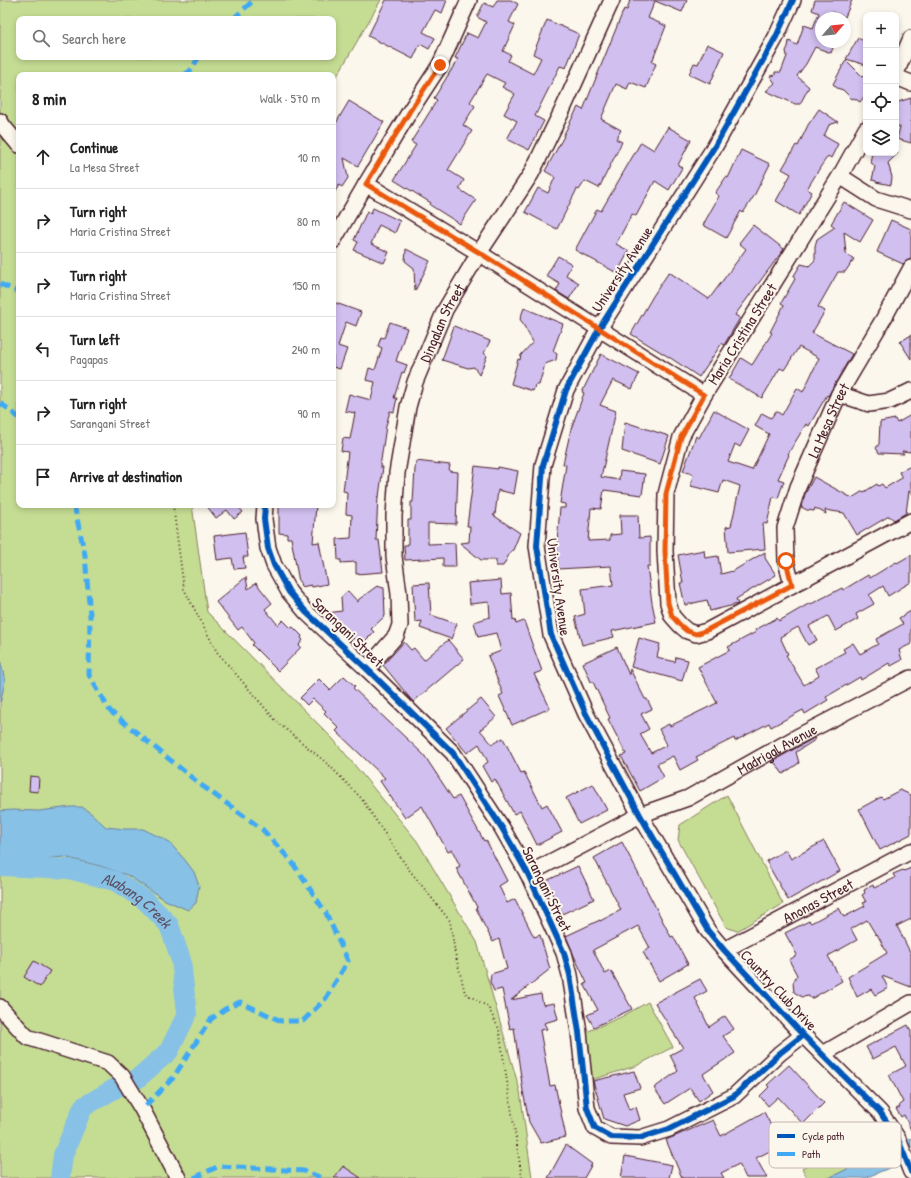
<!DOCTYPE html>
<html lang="en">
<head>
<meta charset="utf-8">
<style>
  :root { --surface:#fff; --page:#f2f2f2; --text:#222; --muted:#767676; --line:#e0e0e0 }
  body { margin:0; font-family:"Patrick Hand",sans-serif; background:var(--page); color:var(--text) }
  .controls { position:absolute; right:12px; top:12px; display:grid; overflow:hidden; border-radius:8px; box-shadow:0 2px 6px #0003 }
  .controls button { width:36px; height:36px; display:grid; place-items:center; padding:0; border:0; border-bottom:1px solid var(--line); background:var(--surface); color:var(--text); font:20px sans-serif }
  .compass { position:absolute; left:815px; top:12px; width:36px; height:36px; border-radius:50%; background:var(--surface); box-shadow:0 2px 6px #0003; rotate:62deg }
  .stop { position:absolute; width:12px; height:12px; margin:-9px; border:3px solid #ea580c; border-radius:50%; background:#fff }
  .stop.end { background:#ea580c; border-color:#fff; box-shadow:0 1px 4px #0008 }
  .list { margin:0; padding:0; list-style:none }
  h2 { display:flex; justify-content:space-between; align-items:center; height:52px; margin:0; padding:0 16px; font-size:17px }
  h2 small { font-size:13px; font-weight:400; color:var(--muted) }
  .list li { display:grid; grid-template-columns:26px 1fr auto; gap:12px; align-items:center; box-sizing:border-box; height:64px; padding:0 16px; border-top:1px solid var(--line) }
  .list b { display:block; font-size:15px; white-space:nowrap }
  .list p { margin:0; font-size:13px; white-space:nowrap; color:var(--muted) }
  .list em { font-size:13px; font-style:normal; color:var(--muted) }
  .icon { flex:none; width:22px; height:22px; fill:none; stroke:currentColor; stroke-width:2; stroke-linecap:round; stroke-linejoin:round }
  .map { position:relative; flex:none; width:911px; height:1178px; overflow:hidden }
  .search { position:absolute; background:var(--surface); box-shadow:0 2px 6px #0003; left:16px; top:16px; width:320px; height:44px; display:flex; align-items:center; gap:10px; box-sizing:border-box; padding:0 14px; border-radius:8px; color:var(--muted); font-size:15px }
  .panel { position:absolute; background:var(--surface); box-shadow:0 2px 6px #0003; left:16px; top:72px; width:320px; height:436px; border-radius:8px }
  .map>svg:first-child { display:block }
  .green { fill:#c5dd93; stroke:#887e5f; fill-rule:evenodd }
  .water { fill:#87c1e6; stroke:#6f809b }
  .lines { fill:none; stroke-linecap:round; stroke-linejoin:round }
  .river { stroke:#87c1e6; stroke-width:20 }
  .building { fill:#d1bff0; stroke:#4a1f2b }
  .minor-casing { stroke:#4a1f2b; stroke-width:18 }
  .path { stroke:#4a1f2b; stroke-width:2; stroke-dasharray:1 3; stroke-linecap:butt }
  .minor { stroke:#fbf7ec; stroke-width:15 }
  .quiet { stroke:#3fa9f5; stroke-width:5; stroke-dasharray:10 5; stroke-linecap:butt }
  .cycleway-casing { stroke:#fbf7ec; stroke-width:8 }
  .cycleway { stroke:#0057b8; stroke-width:6 }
  .route { stroke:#ea580c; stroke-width:5 }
  .labels { text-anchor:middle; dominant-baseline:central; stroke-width:4; stroke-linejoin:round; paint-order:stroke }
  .street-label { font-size:15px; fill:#4a1f2b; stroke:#fbf7ec }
  .water-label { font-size:16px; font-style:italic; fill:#5c5063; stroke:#fbf7ec }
  .key { fill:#fbf7ec; stroke:#c6b6b2; stroke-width:1 }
  .key-label { font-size:11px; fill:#4a1f2b }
</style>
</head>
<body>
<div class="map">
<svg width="911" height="1178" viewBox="0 0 911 1178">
  <rect width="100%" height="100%" fill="#fbf7ec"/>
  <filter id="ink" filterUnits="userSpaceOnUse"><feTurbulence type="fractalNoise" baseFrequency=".025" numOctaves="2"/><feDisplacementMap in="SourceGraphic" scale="8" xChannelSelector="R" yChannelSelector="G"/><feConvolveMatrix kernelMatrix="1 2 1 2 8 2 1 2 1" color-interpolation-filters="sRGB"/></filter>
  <g filter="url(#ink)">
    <!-- green -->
    <path class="green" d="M0,0H381L333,83V75H19V505H192L207,612L333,739L417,841L477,942L520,1091L532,1178H0ZM19,19H333V57H19Z
      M727,795L783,904L737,931L726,927L678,840L680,825Z
      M648,1002L673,1047L636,1066L591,1080L584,1033L621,1017Z
      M874,1128L887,1150L829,1178H807L802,1168Z"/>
    <!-- water -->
    <path class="water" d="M0,659L5,681L1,700L0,702Z
      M71,807H82L92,814L106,827L125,829H143L168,841L185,860L194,872L199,886L196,903L188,910L165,900L127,875L100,866L64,857L33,860L0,858V811L12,810L39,811Z
      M911,1138V1159L865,1178H829Z"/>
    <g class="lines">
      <!-- river -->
      <g class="river">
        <path id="s1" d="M0,866L69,869L115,881L145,900L169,925L181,960L187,1014L169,1051L137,1079"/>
        <path d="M60,1178L63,1155L83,1107L121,1085"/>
      </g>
    </g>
    <!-- building -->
    <path class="building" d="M386,0H447L442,13L435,10L423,32L435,38L429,49L420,44L413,59L368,36Z
      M497,0H511L518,4L509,22L515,25L503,51L511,55L508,61L533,74L541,58L533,54L547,20L579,34L566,68L560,66L535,116L544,121L529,150L507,139L517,121L504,114L515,94L502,87L505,83L487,74L470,102L475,106L463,125L472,131L448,170L464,180L459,189L476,200L460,224L430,205L431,203L394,180L416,145L411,142L437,100L434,98L458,59L455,58L467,33L478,38L486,22L477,17L484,3L493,7Z
      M630,0H687L682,12L655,1L648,18L666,26L652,62L656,64L646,88L630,82L627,89L616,84L601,119L621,130L616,139L622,142L599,188L585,181L579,190L577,189L557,229L525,212L538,188L548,193L555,177L545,171L564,136H563L578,107L583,110L624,9L627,10Z
      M815,0H852L845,17L832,12L830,18L821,17V42H835L831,53L815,47L806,64L797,76L809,87L800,104H795L766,91L775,83L770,76L775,75V72H781L787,56L786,51L788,47L789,41L797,45L804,25L813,28L819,13L812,10Z
      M858,38L866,42V65L846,59Z
      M707,44L724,52L710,84L689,74L694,63L698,64Z
      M846,60L866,80V94L860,102L854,98L852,99L843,90L837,88L833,84Z
      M911,98V143L897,139L900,127L896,126V112L897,111L898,102Z
      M349,101L384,122L358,166L344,158L348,178L342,187L339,185L333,195V128Z
      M819,109L838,122L829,125L824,136L838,144L831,158L828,156L821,166L807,189L812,192L799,215L776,201L791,174L782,169L796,145L798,146L808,125Z
      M668,127L691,140L678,165L682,168L669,190L655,181L636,216L632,214L616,244L629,251L617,273L575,250L597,209L601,211L641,142L654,150Z
      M741,150L770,164L754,196L743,213L741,211L726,238L703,225L719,196L715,193L726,177L728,178Z
      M872,153H898L888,163L892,177L891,185L876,182V181L872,180L875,166L870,162Z
      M844,202L873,220L860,242L844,232L846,254L854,259L845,272H838L818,307L825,311L812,333L852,354L828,396L827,395L809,426L806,424L788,454L789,455L778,479L784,481L778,498L773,497L767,524L763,523L765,549L728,552L726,527L731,526L740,486L723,480L719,493L691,486L693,474L683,471L686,463L696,436L699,438L714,410L749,430L740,447L735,444L728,462L752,470L769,434L755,426L762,413L771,418L776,411L782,415L797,388L803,392L819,358L799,347L784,370L780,368L762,398L729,379L741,358L752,365L772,333L770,332L784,305L781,303L795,279L793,277L801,264L809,266L815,260V246L817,239L835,227L831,224Z
      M373,208L400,221L395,233L379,225L371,244L389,252L384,263L354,250L358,242L354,240L367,211L371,213Z
      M891,220L911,229V259L906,261L903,264L877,252Z
      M753,225L784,249L735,315L740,318L724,345L722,343L699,377L672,359L631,334L653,296L669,272L709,299L746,249L739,243Z
      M406,249L430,261L415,291L414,268L405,261Z
      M558,256L572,264L566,275L579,283L569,299L556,291L560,284L546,276Z
      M333,302L361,312L356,326L346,322L338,346L347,349L340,369L333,367Z
      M524,308L563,324L553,351L557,354L556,360L545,364L539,385H535L533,391L511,384L518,359L520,360L521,355L533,342L520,319Z
      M390,322L407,328L396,361L407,365L404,373L402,372L394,398H397L394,412L390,411L386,426L380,467H383L379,497L378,496L376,540H379L383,572L356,574V562L341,563V560H338L337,539L351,538L352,515L346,514L347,492L343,491L348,452L341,451L343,438L350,439L355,413L345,411L349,394L371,400L375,382L366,380L369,368L375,370L382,348L378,346L381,337L384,338Z
      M454,326L490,341L484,353L487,356L479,375L474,367L468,368L442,360Z
      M911,335V359L900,342Z
      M601,354L639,374L632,389L613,380L600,405L616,411L601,477L619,480L620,471L645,474L642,495L604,490L601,509L591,508L588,541L610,540V535L621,534L620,515H638L639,538L650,537V566H647L652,603L656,622L612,631L614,637L582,645L575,617L585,614L582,589L613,585L611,566L558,569L557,542L560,508H565V504L560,503L566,465L563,464L571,429L584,393L582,392Z
      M911,415V452L902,451L904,454L879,453L876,448L879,444L880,422L895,419L897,423Z
      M625,422L669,436L660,464L622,451Z
      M416,461L450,465L449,471L458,472L456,524L428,523V544L455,543L456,567H443V558L405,560L404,545H408V520H411V502H413L415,469Z
      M475,466L498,469V467L518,471L514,494L498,490L495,515H493L520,533L513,550L511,551L503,566H496V560H481L460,543L469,542L470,526H467Z
      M911,466V494L909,491L906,513L894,520L889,516L857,535L844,513L825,510L826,514L815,508L814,511L807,510L801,507L805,494L814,477L852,498L863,491L864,492L877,484L878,486L882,484L885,488L902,478L899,472Z
      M206,505H237L243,512L234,519L227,510L216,518Z
      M279,505H316L313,543L319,542L327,584L312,587L311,585L301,587L300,582H299L291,538H287V534L279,533Z
      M245,532L248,557H243L245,568L234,569L232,558L217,560L214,536Z
      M704,550L705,558L718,556L721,574L733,571L765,552V558L776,575L736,599L738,604L710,611L707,600L685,605L680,583H683L678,555Z
      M911,555V582L888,596L883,586L869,595L874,604L856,614L858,619L836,631L828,616L809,626L817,640L808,645L798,627L780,637L788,654L786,655L804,685L819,675L815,668L845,652L843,649L853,643L860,654L878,644L876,639L903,624L899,618L911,611V644L899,650L902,660L891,666L889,663L861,680L860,677L826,697L828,700L805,714L803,710L771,727L769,723L735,741L734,738L696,757L698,760L680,770L673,756L657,764L664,777L640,791L621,756L626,754L608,719L610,718L593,682H591L583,663L617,647L629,675L630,669L645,699H647L652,709L641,714L649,729L640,734L651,753L667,745L659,729L669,724L670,726L717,703L698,667L730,650L728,647L756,632L755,630L777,618L779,621L810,603L811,604L842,588L843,590L868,575L870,578L896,562L897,563Z
      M246,577L248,589L256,583L272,603L265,609L278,625L283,620L291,628L293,627L302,636L301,638L303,640L299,645L301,647L278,671L252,645L254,643L242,627L238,630L216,602Z
      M501,580L502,594L511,593L513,620L515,619L516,624L524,621L532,644L542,671L534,674L550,708L512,725L499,696L503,694L488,656L501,651L496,633L478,637L474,622L490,617L489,602L470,604L468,583Z
      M429,583L431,615L457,624L451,639L420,628L422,621L415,622L413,584Z
      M377,586L384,588L385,616L371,629L374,632L365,641L362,638L357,642L353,638L351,641L342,632L344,630L327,613L342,611L341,597L348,591L358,602V600Z
      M639,638L660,644L657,657L675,662L676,657L688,660L682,681L631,667Z
      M448,640L464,659L413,702L383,665L404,642L411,650L414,648L424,660Z
      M344,676L355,686L353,688L424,755L453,799L459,796L484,841L486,840L507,881L499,886L507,903L515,899L534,937L540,935L550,969L511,1000L541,994L543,1005L554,1003L558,1019L544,1023L547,1029L540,1030L550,1086L555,1085L566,1137L541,1143L529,1122L523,1091L514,1028L510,1029L502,989L494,991L490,982L491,974L507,969L499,939L493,942L484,925L476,908L477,907L456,868L460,866L452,850L448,852L422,806L405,818L380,781L385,778L336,731L339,728L324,713L326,711L313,699L307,705L300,698L319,679L330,690Z
      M481,699L496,717L480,730L492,744L503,738L521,773L524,772L542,807L547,804L562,832L537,845L520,811L514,814L495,779L491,782L482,766L488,762L479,744L467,753L446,728Z
      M814,738L815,740L796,752L799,763L783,774L775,763L771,762Z
      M30,776L39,777L38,792L29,791Z
      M593,784L607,810L579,824L566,798Z
      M900,790L911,795V834L880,850L859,809L881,797L883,799Z
      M824,841L840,871L788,900L766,861L786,850L791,859Z
      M622,842L671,937L673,936L688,964L659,981L643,952L650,948L638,926L593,950L605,974L611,971L632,1009L594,1027L587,1015L598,1010L584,984L587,983L574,956L566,936L600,920V921L621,910L594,858Z
      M578,866L594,899L562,914L546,881Z
      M911,868V919L897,926L911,954V987L882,976L888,988L875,995L871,989L857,997L848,977L887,953L877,934L876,935L867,920L851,929L857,940L828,956L842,981L811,999L809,996L802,997L794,992L793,983L797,975L789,960L797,955L785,933L809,921L811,923L839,908L844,917L865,906L863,903L866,902L862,895L865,893L864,890L873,885L874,888L895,878L893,874L903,870L904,871Z
      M34,961L50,971L40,987L24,977Z
      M700,979L707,991L695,998L709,1027L725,1016L734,1029L723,1036L735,1053L703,1074L713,1091L699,1101L690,1088L665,1104L654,1088L678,1071L670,1055L683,1048L655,1003Z
      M908,1025L911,1031V1130L904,1115L901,1117L896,1109L900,1107L899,1105L903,1102L889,1075L906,1066L896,1047L873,1059L866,1047Z
      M789,1065L824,1103L803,1124L778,1097L768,1106L760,1096L769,1087L767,1085Z
      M634,1071L640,1088L623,1093L629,1110L636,1107L640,1120L625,1126L604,1119L593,1081Z
      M764,1112L779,1141L776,1143L778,1147L756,1158L767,1178H746L739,1164L721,1173L724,1178H682L666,1140L713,1120L721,1136Z
      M566,1145L592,1164L584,1178H548Z
      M625,1156L672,1165L669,1178H621Z
      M343,1166L361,1178H334Z"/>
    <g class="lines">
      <!-- minor casing -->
      <g class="minor-casing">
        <g id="minor">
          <path d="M793,0L776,37L715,146L599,329L566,390L543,465L537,546L551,635L586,714L640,815L708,931L724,950L803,1035L880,1112L898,1139L911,1172"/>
          <path d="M896,73L911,38"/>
          <path d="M896,77L911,83"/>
          <path d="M0,121L3,126L19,145"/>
          <path d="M866,129L840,176L704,395L681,437L666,494L665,551L668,603L672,616L680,625L687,631L696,634L707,631L911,521"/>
          <path d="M840,176L876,199L911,210"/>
          <path d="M366,184L479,253L704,395"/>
          <path d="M333,241L366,184L410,111L440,65L469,0"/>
          <path d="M839,394L869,404L890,401L911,391"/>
          <path d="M265,505L264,519L268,548L274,565L289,592L306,612L367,669L453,753L502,828L528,874L564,953L570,975L579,1032L587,1108L595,1128L611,1137L640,1138L669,1129L734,1096L780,1053L803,1035"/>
          <path id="s2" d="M792,585L786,561L785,528L798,487L839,394L884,318L911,268"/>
          <path id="s3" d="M367,669L396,636L400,625L399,594L394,556V516L397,473L408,407L415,382L445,310L479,253L531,174L562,111L612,0"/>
          <path id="s4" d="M528,874L640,815L688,798L797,737L911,678"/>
          <path id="s5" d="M724,950L911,851"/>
          <path d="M0,1007L27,1037L108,1063L122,1076L142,1109L178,1178"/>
          <path d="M823,1054L911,1003"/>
        </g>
      </g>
      <!-- path -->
      <path class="path" d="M173,505L184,589L217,652L277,722L329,765L361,798L407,867L450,921L455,953L465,993L488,1007L499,1029L522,1178"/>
      <!-- minor -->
      <use href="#minor" class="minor"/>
      <!-- quiet -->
      <path class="quiet" d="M233,19L254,0
        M184,75L190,71L199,57
        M0,284L19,292
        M0,403L10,410L19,418
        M74,505L85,555L90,615L89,675L110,711L201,785L262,829L292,862L326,913L348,961L326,998L303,1021H281L240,1002L225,1009L211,1019L173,1078L142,1109
        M194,1178L219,1166L304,1171L322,1178"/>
      <!-- cycleway casing -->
      <g class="cycleway-casing">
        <path id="cycleway" d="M793,0L776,37L715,146L599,329L566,390L543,465L537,546L551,635L586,714L640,815L708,931L724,950L803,1035L880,1112L898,1139L911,1172
          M265,505L264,519L268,548L274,565L289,592L306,612L367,669L453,753L502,828L528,874L564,953L570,975L579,1032L587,1108L595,1128L611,1137L640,1138L669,1129L734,1096L780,1053L803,1035"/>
      </g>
      <!-- cycleway -->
      <use href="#cycleway" class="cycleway"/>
    </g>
  </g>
  <g class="lines" filter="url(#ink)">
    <!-- route -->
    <path class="route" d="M440,65L410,111L366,184L480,253L704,395L681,437L666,494L665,551L668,603L672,616L680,625L687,631L696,634L707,630L792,585L786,561"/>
  </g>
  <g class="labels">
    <!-- street labels -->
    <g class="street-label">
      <text transform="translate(622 269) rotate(-57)">University Avenue</text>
      <text stroke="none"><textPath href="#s3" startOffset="366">Dingalan Street</textPath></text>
      <text transform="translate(742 334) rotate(-58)">Maria Cristina Street</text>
      <text stroke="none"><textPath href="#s2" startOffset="174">La Mesa Street</textPath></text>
      <text transform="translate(559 587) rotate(82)">University Avenue</text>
      <text transform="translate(348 632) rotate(44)">Sarangani Street</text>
      <text stroke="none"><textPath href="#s4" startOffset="279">Madrigal Avenue</textPath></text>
      <text transform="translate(547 889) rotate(64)">Sarangani Street</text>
      <text stroke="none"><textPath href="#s5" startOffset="106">Anonas Street</textPath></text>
      <text transform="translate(779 990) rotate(47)">Country Club Drive</text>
    </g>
    <!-- water labels -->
    <g class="water-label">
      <text stroke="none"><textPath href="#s1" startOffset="145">Alabang Creek</textPath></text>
    </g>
  </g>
  <!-- legend -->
  <rect x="769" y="1122" width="132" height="46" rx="6" class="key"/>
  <rect x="777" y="1134" width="18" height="4" fill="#0057b8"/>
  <rect x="777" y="1152" width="18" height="4" fill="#3fa9f5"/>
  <g class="key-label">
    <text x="802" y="1140">Cycle path</text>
    <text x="802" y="1158">Path</text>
  </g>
</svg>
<div class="controls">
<button>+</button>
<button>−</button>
<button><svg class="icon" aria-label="locate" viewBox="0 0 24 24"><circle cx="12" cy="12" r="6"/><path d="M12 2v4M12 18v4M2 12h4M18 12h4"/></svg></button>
<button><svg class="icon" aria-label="layers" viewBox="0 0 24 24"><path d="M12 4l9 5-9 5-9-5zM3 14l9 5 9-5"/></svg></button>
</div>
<svg class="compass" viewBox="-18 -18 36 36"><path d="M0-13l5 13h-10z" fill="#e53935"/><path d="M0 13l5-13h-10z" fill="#767676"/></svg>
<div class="stop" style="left:786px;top:561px"></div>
<div class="stop end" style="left:440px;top:65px"></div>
<div class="search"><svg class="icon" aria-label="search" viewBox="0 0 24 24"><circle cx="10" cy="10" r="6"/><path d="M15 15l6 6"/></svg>Search here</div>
<section class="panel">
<h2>8 min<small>Walk · 570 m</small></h2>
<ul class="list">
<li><svg class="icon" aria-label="ahead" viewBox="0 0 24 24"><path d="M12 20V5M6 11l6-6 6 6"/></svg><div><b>Continue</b><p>La Mesa Street</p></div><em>10 m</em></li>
<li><svg class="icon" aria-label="right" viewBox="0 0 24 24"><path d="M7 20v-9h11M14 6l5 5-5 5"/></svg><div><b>Turn right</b><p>Maria Cristina Street</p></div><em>80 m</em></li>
<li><svg class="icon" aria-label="right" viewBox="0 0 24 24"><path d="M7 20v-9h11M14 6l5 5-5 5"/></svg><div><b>Turn right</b><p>Maria Cristina Street</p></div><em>150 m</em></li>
<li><svg class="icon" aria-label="left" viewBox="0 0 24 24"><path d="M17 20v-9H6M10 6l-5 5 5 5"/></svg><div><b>Turn left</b><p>Pagapas</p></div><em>240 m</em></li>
<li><svg class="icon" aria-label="right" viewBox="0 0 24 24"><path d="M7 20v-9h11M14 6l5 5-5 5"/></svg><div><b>Turn right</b><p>Sarangani Street</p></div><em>90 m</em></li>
<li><svg class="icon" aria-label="arrive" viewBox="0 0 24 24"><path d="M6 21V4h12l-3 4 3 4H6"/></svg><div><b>Arrive at destination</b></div></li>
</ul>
</section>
</div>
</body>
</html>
